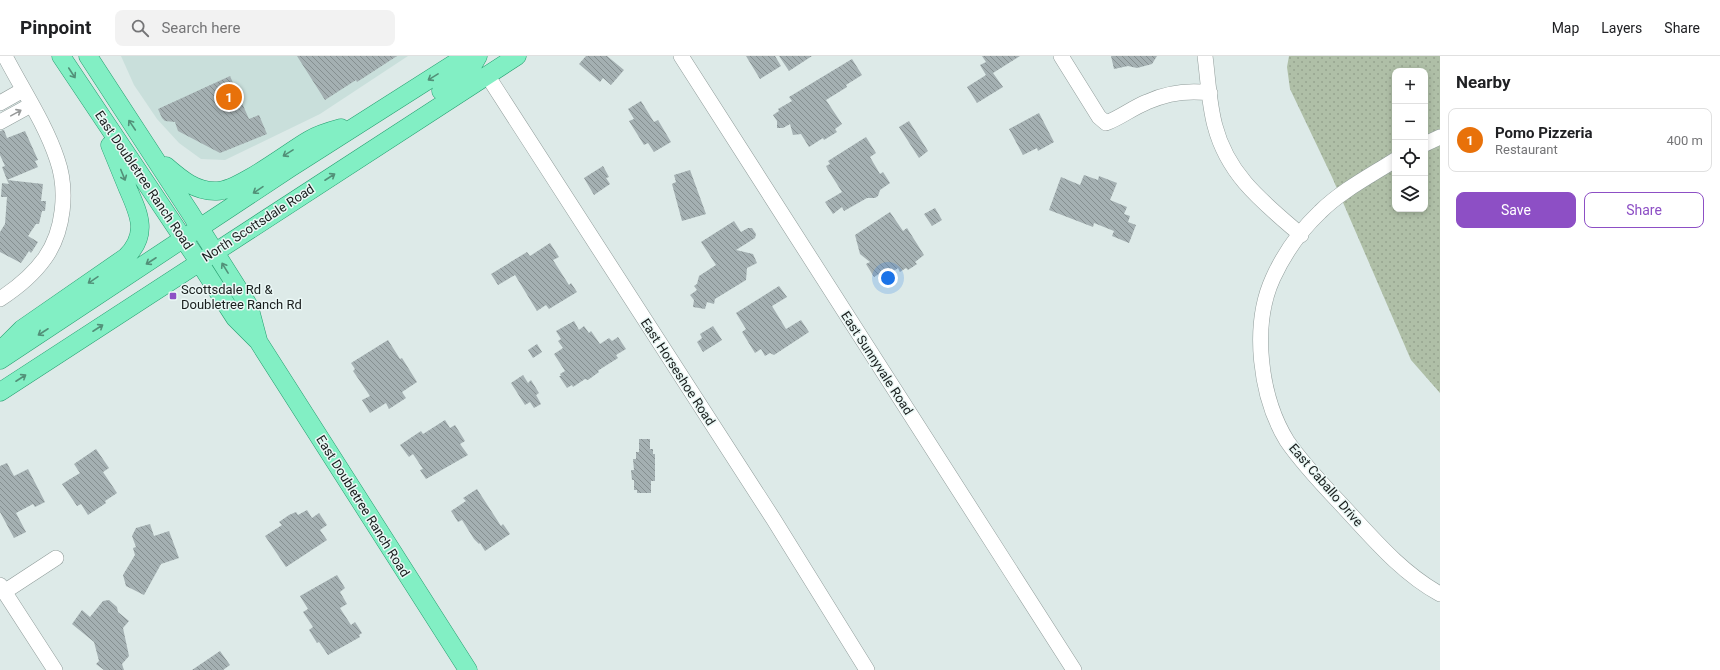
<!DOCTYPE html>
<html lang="en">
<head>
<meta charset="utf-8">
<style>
  :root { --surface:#fff; --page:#f2f2f2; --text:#202124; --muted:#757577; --line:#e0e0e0; --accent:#8d4fc5 }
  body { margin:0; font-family:Roboto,sans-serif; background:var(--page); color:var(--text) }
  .controls { position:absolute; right:12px; top:12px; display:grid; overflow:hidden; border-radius:8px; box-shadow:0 2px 6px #0003 }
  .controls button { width:36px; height:36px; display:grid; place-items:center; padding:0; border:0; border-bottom:1px solid var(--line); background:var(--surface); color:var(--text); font:20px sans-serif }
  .you { position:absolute; left:888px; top:222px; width:14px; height:14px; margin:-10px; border:3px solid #fff; border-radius:50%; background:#1a73e8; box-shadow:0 0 0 6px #1a73e833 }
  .badge { display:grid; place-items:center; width:26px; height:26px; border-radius:50%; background:var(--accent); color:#fff; font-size:13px; font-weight:700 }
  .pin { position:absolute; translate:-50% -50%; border:2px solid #fff; box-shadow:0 1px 4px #0006 }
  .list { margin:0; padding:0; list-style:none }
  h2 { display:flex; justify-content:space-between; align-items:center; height:52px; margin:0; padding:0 16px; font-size:17px }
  h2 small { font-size:13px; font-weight:400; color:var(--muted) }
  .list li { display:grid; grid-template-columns:26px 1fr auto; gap:12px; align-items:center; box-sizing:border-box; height:64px; margin:0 8px 8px; padding:0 8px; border:1px solid var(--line); border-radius:8px }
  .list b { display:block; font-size:15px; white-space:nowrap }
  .list p { margin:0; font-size:13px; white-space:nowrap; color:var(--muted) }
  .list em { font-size:13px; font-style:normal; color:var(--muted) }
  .actions { display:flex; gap:8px; padding:12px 16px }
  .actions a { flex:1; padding:9px 0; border:1px solid var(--accent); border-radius:8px; text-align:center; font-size:14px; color:var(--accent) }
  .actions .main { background:var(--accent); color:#fff }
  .icon { flex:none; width:22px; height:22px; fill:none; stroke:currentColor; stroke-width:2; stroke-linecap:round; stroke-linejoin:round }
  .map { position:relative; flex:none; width:1440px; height:614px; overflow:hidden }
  header { display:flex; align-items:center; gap:24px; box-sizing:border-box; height:56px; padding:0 20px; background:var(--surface); border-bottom:1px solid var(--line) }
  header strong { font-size:19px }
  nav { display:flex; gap:22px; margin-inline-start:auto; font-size:14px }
  .search { width:280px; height:36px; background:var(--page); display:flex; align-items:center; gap:10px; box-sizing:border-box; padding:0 14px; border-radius:8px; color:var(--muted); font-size:15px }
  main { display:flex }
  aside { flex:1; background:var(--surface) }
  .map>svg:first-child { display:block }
  .built { fill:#c9dfdb }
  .green { fill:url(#green-dots); fill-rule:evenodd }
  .building { fill:url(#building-back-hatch) }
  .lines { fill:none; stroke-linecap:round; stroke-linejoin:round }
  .minor-casing { stroke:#919d9b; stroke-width:16 }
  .major-casing { stroke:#269f70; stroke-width:19 }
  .minor { stroke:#fff; stroke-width:15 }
  .major { stroke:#82efc4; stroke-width:18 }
  .oneway { stroke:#529078 }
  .oneway2 { stroke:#979999 }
  .poi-dot { fill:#8d4fc5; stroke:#eaf7f5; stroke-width:1.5 }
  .labels { text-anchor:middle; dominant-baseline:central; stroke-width:3; stroke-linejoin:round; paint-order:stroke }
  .street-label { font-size:13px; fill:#181d1c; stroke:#eaf7f5 }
  .poi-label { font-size:13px; fill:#181d1c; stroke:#eaf7f5; text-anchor:start }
</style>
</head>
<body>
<header>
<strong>Pinpoint</strong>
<div class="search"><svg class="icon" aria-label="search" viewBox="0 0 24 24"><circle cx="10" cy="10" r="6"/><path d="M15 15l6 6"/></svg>Search here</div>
<nav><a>Map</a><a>Layers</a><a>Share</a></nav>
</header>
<main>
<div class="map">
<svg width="1440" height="614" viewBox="0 0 1440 614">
  <defs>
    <pattern id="green-dots" width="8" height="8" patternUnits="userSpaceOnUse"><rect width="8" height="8" fill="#afbfa7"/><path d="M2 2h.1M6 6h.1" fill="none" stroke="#96a48f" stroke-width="1.8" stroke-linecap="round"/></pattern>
    <pattern id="building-back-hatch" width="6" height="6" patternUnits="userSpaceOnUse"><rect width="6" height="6" fill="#a4b0b2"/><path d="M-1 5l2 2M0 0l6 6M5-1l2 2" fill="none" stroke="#858f90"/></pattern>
  </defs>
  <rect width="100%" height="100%" fill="#ddeae8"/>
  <!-- built -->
  <path class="built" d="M121,0H408L320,58L225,104L201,103L179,87L157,63L134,29Z"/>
  <!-- green -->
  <path class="green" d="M1289,0H1440V337L1411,304L1332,121L1290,33L1287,11ZM1395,15H1425V153H1395Z"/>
  <!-- building -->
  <path class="building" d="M297,0H397L357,26L356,24L325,44Z
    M586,0H607L624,14L611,29L603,22L600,26L579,8Z
    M746,0H775L781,10L760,23Z
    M779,0H812L789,15Z
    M982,0H1020L993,17L1003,31L977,47L967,31L986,19L980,9L986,6Z
    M1111,0H1157L1152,8L1137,12L1128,10L1114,13Z
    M852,3L862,19L846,29L847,31L826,44L842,68L835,73L837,76L824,84L823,82L809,91L801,78L793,79L790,68L783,72H777V65L773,59L779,55L778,53L792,45L789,41Z
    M230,20L249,63L259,59L267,78L220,97L178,75L175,66L165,65L162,62L158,53Z
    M641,45L654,66L658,64L671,86L654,96L648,87L644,89L629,65L634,63L628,53Z
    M1039,57L1054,86L1038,95L1037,92L1023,99L1009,73Z
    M909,65L928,95L919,102L899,71Z
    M4,74L7,82L25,75L38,104L35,105L38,111L7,124L2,111L5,110L0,99V75Z
    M866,81L876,97L870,101L880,118L883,116L890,127L880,134L878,140L875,142H867L844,155L842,151L833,158L825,146L842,136L828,114L826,110L830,108L828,105Z
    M603,110L609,121L606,122L610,128L594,139L584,122Z
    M690,114L706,158L682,165L672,128L676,126L674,119Z
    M1084,119L1098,124L1099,120L1117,127L1110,144L1127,151L1124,158L1130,160L1128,166L1136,169L1129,187L1112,180L1114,175L1094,167L1093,171L1049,154L1061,121L1080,129Z
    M7,124L43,128L41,145H46L45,155H42L39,168H36L28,180L38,186L31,197L29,195L21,207L0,196V176L5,168L7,141H1L2,127L9,128Z
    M935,152L942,164L932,170L924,158Z
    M890,156L903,175L907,172L924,199L915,206L917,208L908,214L906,212L900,216L898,212L887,220L884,215L874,221L866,208L870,206L860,198L855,179Z
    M734,165L741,176L748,172H752L756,178L755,182L736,194L753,198L757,207L747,212L746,224L715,243L714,248L707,246L705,253L693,251L694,244L690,239L697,234L694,230L697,228L699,220L716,209L701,186Z
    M550,187L559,201L553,204L569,229L571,227L577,236L549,253L546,249L537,255L515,219L498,229L491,218L527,196L530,200Z
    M779,230L787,241L772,250L786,273L801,264L809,276L774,299L770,297L765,300L761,293L755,297L742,276L746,273L736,257Z
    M574,265L579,274L584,270L589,277L591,275L600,288L609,282L612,285L618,281L626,293L616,299L618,302L599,314L598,315L599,316L588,324L585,323L573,331L572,329L567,332L559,320H561L560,318L565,315L554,298L563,292L558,285L561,283L556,275Z
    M713,270L722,284L703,296L697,286L702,282L700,278Z
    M388,284L400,303L402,302L417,326L402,336L406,342L389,353L386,347L370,357L362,344L370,340L353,315L355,313L351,307Z
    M537,288L542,296L533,302L528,294Z
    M523,319L528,327L531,324L539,337L536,339L541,348L534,352L530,346L525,349L511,327Z
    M445,364L450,372L455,369L465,385L460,388L468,399L426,423L420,414L423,413L413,398L409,401L400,389L421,375L423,378Z
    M639,383H650V393H653V398H655V425H651V437H637V434H634V424H632L631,414H634L633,403H636V396H639Z
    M96,393L109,412L103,416L117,437L105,445L106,447L88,459L81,448L77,450L62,428L80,417L74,408Z
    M7,407L14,420L28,413L45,446L35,451L33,448L16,457L26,476L14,482L0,456V410Z
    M477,433L501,470L503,468L510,478L485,495L480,487L479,488L474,483L462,464L458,466L451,455L466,445L463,442Z
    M307,454L312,462L319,457L327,469L320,474L327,484L286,511L265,480L282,469L279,466L289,459L296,456L298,459Z
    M150,468L154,480L169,475L179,502L161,508L144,539L126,530L123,519L135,499L133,492L136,491L132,480L136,472Z
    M337,519L345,532L340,536L347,548L340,552L351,569L355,566L362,577L359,579L360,581L328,599L319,586L317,587L309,574L313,571L303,556L308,553L300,540Z
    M109,544L117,551L118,556L129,565L123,572L129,600L122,608L124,614H104L96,608L99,605L94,586L72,568L82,554L90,561L103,545Z
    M220,595L230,609L223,614H192Z"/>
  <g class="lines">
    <!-- minor casing -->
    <g class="minor-casing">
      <path id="minor" d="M681,0L1074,614
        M1061,0L1099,61L1106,67C1120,62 1132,52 1147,46C1167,37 1188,34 1210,37
        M1205,0C1208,23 1209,48 1215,70C1228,120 1264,147 1301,179
        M487,19L774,464L867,614
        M0,47L23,34
        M0,66L31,49
        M1425,88L1440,81
        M1395,104C1370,120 1341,135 1320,156C1301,174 1284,198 1273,222C1251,270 1260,341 1287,385C1302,407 1322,428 1340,447C1371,480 1400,516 1440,538
        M0,243C17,232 33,219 45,202C64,175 68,134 57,103C45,67 22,33 5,0
        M0,529L55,614
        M4,536L56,502"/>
    </g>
    <!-- major casing -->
    <g class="major-casing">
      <path id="major" d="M61,0L199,206L235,262L258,285L468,614
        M88,0L189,155L249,250L258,284
        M441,35L470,14L478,0
        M166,110C181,123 196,136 217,135C238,135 288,96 309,84C319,78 330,75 341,72
        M1,294L22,273L126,201C149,178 139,158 128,133C122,118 116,104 110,89
        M0,304L290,112L466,0
        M0,336L517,0"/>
    </g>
    <!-- minor -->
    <use href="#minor" class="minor"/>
    <!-- major -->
    <use href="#major" class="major"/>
  </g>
  <!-- one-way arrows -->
  <defs><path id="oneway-shaft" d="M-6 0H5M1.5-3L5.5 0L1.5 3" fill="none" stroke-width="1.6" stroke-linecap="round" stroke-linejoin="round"/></defs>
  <g class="oneway">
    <use href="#oneway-shaft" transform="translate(72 17) rotate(57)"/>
    <use href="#oneway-shaft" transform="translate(433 21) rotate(148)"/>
    <use href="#oneway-shaft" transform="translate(132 69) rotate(-124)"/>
    <use href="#oneway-shaft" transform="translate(288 97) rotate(148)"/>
    <use href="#oneway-shaft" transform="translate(123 119) rotate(68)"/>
    <use href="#oneway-shaft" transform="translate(330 121) rotate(-33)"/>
    <use href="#oneway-shaft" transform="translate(258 134) rotate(146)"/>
    <use href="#oneway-shaft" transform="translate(151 205) rotate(147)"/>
    <use href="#oneway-shaft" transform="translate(225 212) rotate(-122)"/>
    <use href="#oneway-shaft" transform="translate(93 224) rotate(146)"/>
    <use href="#oneway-shaft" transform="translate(98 272) rotate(-33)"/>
    <use href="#oneway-shaft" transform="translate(43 276) rotate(147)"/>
    <use href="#oneway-shaft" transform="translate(21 322) rotate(-33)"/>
  </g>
  <use class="oneway2" href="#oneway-shaft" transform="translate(16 57) rotate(-29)"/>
  <!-- markers -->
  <rect class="poi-dot" x="169" y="236" width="8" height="8" rx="2"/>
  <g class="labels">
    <!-- street labels -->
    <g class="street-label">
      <text transform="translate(144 124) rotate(56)">East Doubletree Ranch Road</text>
      <text transform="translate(258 167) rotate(-33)">North Scottsdale Road</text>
      <text transform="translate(877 307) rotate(57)">East Sunnyvale Road</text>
      <text transform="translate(678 316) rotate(57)">East Horseshoe Road</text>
      <text transform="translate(1326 429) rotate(49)">East Caballo Drive</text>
      <text transform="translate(363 450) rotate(58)">East Doubletree Ranch Road</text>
    </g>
    <!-- poi labels -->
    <g class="poi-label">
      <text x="181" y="233">Scottsdale Rd &amp;<tspan x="181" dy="15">Doubletree Ranch Rd</tspan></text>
    </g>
  </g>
</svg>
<div class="controls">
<button>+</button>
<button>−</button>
<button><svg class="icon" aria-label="locate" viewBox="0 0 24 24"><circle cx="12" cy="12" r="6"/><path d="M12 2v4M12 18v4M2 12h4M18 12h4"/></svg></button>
<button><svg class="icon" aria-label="layers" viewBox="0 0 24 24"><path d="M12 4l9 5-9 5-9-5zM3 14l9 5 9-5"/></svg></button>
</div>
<div class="you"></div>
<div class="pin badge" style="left:229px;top:41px;background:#e8710a">1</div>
</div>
<aside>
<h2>Nearby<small></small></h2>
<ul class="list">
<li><span class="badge" style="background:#e8710a">1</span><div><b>Pomo Pizzeria</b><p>Restaurant</p></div><em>400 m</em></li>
</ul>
<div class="actions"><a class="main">Save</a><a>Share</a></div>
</aside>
</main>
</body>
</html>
